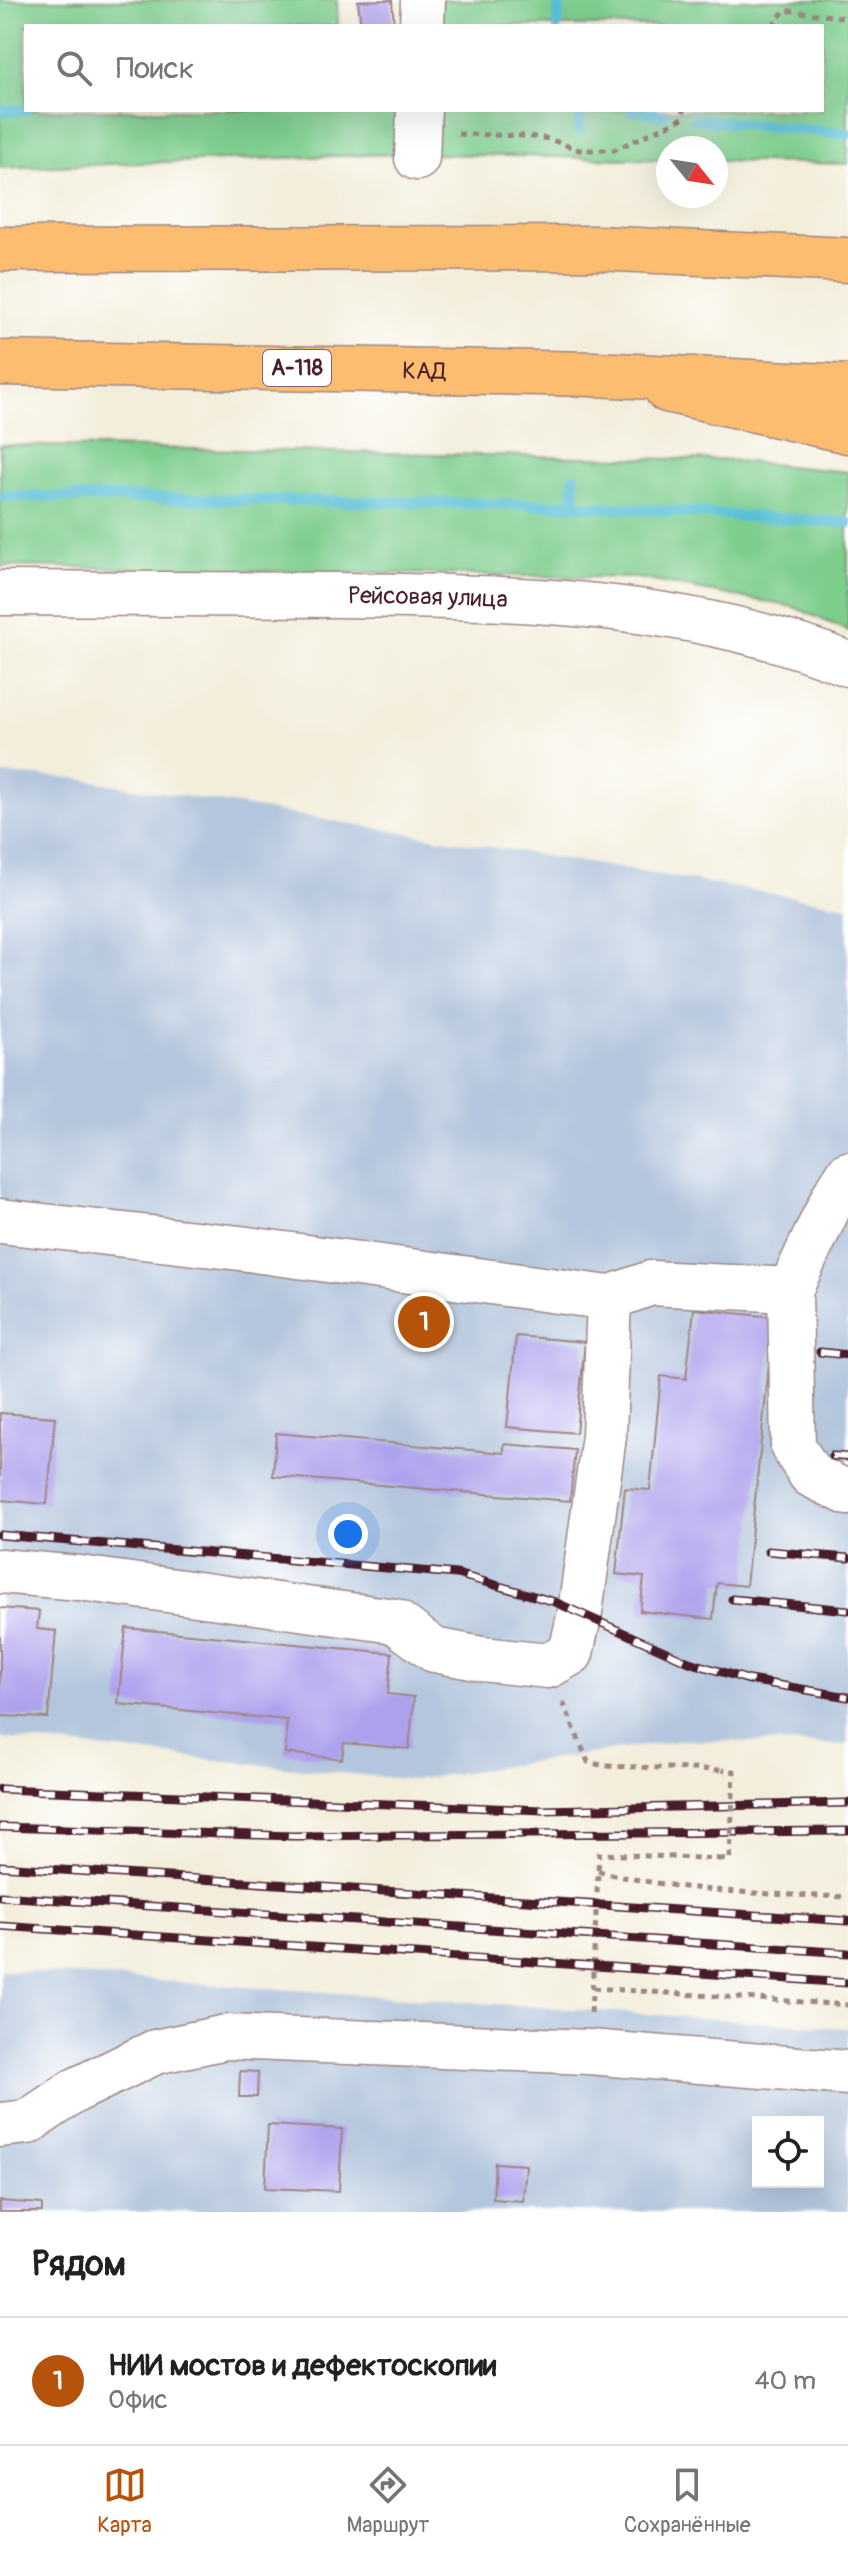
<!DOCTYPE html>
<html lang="ru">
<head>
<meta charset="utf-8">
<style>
  :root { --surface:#fff; --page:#f6f6f6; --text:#202124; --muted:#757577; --line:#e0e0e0; --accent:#b45309 }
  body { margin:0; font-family:Pangolin,sans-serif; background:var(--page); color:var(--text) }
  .controls { position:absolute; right:24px; bottom:24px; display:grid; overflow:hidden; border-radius:0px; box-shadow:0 8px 32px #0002 }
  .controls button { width:72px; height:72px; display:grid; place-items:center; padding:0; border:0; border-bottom:2px solid var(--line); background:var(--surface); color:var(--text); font:40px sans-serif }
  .compass { position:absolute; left:656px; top:136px; width:72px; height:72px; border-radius:50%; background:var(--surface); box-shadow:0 8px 32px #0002; rotate:120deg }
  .you { position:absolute; left:348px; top:1534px; width:28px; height:28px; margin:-20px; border:6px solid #fff; border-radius:50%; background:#1a73e8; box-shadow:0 0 0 12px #1a73e833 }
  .badge { display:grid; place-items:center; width:52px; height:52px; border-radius:50%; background:var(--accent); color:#fff; font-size:26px; font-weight:700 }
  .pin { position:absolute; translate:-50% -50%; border:4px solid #fff; box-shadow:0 2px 8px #0006 }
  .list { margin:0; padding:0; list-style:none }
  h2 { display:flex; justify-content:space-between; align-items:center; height:104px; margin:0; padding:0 32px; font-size:34px }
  h2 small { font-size:26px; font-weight:400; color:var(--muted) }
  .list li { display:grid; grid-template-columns:52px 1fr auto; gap:24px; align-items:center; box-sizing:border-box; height:128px; padding:0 32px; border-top:2px solid var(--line) }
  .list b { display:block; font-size:30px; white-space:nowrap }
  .list p { margin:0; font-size:26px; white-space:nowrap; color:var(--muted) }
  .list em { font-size:26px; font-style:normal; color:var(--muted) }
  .icon { flex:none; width:44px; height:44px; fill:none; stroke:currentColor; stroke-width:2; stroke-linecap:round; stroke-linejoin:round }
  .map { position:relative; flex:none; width:848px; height:2212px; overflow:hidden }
  .search { position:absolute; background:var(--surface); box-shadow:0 8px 32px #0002; left:24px; right:24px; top:24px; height:88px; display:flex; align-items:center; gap:20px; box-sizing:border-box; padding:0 28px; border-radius:0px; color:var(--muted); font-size:30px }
  .sheet { height:232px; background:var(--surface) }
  nav { display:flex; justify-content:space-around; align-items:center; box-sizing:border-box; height:112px; border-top:2px solid var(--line); background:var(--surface); font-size:22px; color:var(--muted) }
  nav a { display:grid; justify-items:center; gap:4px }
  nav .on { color:var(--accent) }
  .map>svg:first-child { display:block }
  .industrial { fill:#b4c6dd; fill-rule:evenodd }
  .green { fill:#7dcd8d; stroke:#64765c; stroke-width:2 }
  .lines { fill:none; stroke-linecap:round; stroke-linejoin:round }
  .stream { stroke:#59bfd7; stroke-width:11 }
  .building { fill:#aea1ed }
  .minor-casing { stroke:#9e8683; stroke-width:47 }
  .major-casing { stroke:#9e8683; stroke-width:47 }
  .highway-casing { stroke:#9e8683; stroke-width:47 }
  .path { stroke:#9e8683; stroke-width:5; stroke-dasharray:6 6; stroke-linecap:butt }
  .minor { stroke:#fff; stroke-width:44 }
  .major { stroke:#fcbd6f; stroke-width:44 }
  .highway { stroke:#fcbd6f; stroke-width:44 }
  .rail-casing { stroke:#4a1f2b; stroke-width:9 }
  .rail { stroke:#fff; stroke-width:6; stroke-dasharray:18; stroke-linecap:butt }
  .path-bridge { stroke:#9e8683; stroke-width:5; stroke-dasharray:6 6; stroke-linecap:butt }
  .labels { text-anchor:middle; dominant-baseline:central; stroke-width:6; stroke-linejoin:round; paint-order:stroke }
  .shield { fill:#fff; stroke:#80626b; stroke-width:2 }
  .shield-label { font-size:22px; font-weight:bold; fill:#4a1f2b }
  .street-label { font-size:24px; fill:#4a1f2b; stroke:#fff }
</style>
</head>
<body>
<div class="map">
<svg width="848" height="2212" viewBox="0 0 848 2212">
  <rect width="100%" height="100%" fill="#fff"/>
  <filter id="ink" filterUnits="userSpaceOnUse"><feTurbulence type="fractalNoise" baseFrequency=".0125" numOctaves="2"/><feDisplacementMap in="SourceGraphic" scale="16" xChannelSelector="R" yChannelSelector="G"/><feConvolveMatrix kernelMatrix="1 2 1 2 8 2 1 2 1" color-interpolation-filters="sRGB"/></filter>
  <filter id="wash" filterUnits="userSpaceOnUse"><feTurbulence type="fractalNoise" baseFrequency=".006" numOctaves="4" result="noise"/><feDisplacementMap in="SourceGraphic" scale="32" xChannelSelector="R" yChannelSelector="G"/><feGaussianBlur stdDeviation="1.8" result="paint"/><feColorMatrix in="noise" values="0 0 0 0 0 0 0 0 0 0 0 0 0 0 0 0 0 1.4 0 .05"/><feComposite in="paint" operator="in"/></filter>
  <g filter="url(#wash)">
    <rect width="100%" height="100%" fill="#f3eedb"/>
    <!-- industrial -->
    <path class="industrial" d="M0,774L74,778L848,906V1745L683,1740L412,1780L0,1738Z
      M0,1970L848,2028V2212H0ZM758,2122H818V2182H758Z"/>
    <!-- green -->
    <path class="green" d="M0,0H337L338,26H26V110H401L396,154L0,168Z
      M441,0H848V164L716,161V148H668V160L434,154L436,110H822V26H440Z
      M0,445L728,460L848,472V631L794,607L637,578L0,566Z"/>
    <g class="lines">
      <!-- stream -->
      <path class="stream" d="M557,26L560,0
        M631,110L664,115
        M0,111L26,110
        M694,119L848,134
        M579,131L580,110
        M0,496L574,505L848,523
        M574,505V477"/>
    </g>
    <g id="blocks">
      <!-- building -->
      <path class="building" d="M392,0L394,26H361L358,1Z
        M694,1309L774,1317L746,1586L717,1583L713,1619L640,1611L644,1577L616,1574L625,1488L650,1490L661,1376L686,1379Z
        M516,1336L585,1342L576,1433L507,1427Z
        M0,1413L55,1417L47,1504L0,1500Z
        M276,1433L504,1453V1444L575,1450L570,1501L273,1476Z
        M0,1608L39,1611L37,1629L56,1631L48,1718L0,1716Z
        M126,1628L392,1653L388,1694L414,1697L409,1749L344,1743L342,1759L285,1753L287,1720L118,1704Z
        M240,2071L258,2072L257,2097H239Z
        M268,2125L342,2129L339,2191L265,2188Z
        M495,2163L526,2165L523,2201L493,2199Z
        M0,2201L42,2204V2212H0Z"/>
    </g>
  </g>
  <g filter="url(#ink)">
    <use href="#blocks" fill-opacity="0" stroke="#9e8683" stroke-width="2"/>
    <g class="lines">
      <!-- minor casing -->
      <g class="minor-casing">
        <g id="minor">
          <path d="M422,26L423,0"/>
          <path d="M417,158L419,110"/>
          <path id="s1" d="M0,593C111,594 223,594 334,595C507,597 685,599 848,664"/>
          <path d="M0,1221L240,1248L609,1298L604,1436L580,1612L571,1653L548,1666L482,1659L434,1650L395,1621L79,1578L0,1571"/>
          <path d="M790,1290L793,1447L811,1475L848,1493"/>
          <path d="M609,1298L651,1283L790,1290L834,1196L848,1174"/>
          <path d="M0,2125L28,2122L74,2091L155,2052L226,2037L589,2052L848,2073"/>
        </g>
      </g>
      <!-- major casing -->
      <g class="major-casing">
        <path id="major" d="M667,390L848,431"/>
      </g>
      <!-- highway casing -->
      <g class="highway-casing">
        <g id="highway">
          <path d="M0,249L596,248L848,260"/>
          <path id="s2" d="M0,363L595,374L848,387"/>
        </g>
      </g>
      <!-- path -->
      <path class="path" d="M772,26L785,10L848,18
        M458,134L527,136L549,139L579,150H614L683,118L684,110
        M563,1702L588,1762L605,1766L722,1770
        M598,1871C679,1892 765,1894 848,1897
        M593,1988L848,2005
        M591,2013L599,1854L719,1859"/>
      <!-- minor -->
      <use href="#minor" class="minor"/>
      <!-- major -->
      <use href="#major" class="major"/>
      <!-- highway -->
      <use href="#highway" class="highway"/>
      <!-- rail casing -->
      <g class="rail-casing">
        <path id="rail" d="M820,1352L848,1355
          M832,1456L848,1457
          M0,1535L457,1574L555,1602L689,1662L749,1680L848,1697
          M768,1551L848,1558
          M732,1599L848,1610
          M0,1789L543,1810L848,1803
          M0,1827L293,1836L848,1831
          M0,1866L848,1921
          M0,1896L848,1953
          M0,1926L848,1983"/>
      </g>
      <!-- rail -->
      <use href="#rail" class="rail"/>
      <!-- path-bridge -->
      <path class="path-bridge" d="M719,1859H730L734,1771L722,1770"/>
    </g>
  </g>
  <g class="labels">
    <!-- shield labels -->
    <rect class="shield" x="263" y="350" width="68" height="36" rx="6"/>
    <g class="shield-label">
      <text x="297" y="368">А-118</text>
    </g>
    <!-- street labels -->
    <g class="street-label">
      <text stroke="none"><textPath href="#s2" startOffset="424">КАД</textPath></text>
      <text stroke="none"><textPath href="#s1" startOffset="428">Рейсовая улица</textPath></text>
    </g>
  </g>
</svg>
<div class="controls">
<button><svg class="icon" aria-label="locate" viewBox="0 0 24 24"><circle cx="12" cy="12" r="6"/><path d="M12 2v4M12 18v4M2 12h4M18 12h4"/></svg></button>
</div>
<svg class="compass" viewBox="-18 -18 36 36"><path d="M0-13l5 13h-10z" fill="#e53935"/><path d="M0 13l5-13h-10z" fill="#757577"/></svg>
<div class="you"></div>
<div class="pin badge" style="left:424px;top:1322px">1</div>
<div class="search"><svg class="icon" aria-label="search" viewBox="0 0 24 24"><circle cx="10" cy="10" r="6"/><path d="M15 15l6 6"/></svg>Поиск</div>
</div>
<section class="sheet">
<h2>Рядом<small></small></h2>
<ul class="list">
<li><span class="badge">1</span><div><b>НИИ мостов и дефектоскопии</b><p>Офис</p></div><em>40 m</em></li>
</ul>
</section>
<nav>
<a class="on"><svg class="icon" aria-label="map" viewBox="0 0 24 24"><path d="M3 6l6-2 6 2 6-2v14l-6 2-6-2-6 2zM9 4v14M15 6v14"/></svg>Карта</a>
<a><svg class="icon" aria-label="directions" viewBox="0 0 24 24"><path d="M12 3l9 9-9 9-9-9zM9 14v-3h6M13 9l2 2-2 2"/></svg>Маршрут</a>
<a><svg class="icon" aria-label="saved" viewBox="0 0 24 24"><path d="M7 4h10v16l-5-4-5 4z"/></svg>Сохранённые</a>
</nav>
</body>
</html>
